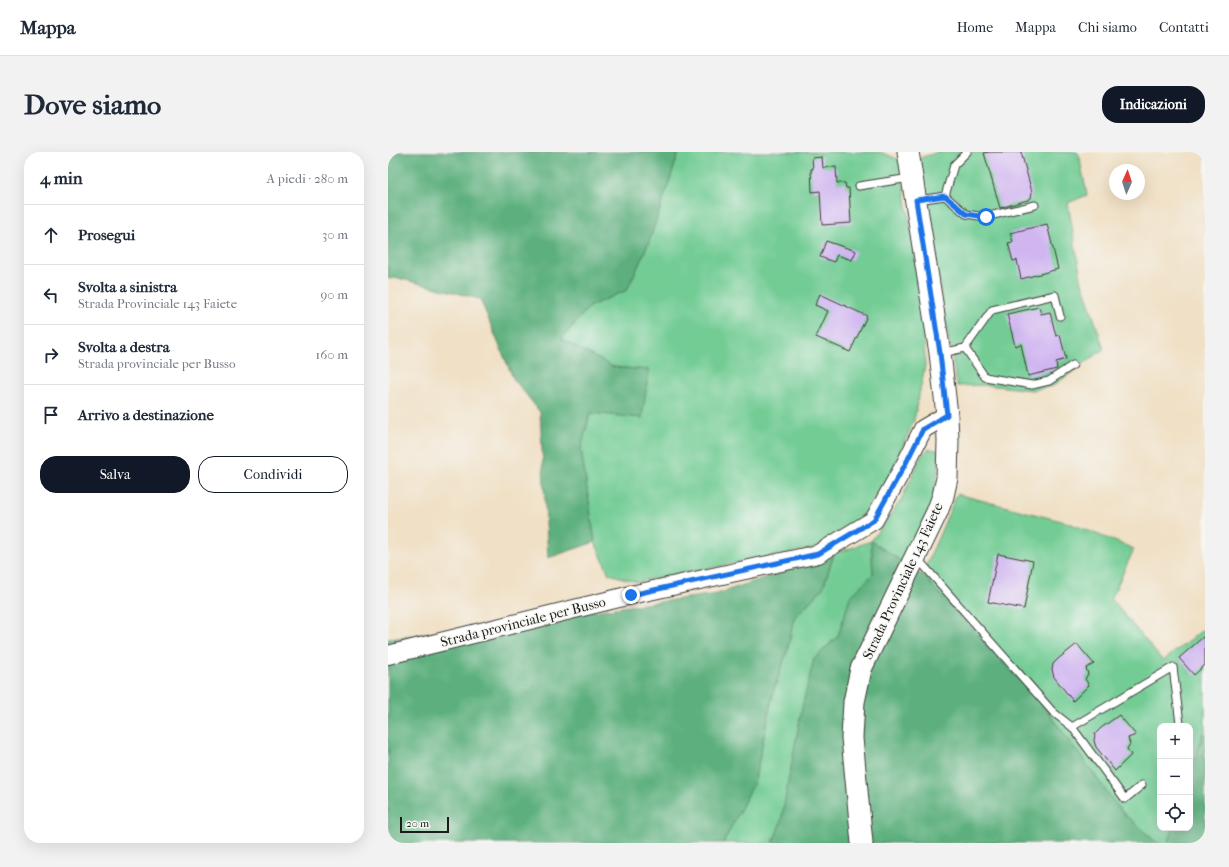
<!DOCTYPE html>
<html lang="it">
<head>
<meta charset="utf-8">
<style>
  :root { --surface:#fff; --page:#f2f2f3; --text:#1f2937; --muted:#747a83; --line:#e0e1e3; --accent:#111827 }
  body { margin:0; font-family:"IM FELL French Canon",serif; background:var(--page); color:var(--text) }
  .controls { position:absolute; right:12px; bottom:12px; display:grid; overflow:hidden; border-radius:8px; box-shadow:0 4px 16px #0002 }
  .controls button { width:36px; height:36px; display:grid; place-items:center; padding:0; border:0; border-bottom:1px solid var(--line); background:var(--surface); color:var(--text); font:20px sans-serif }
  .compass { position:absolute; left:721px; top:12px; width:36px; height:36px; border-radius:50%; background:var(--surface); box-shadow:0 4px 16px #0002; rotate:3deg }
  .scale { position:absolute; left:12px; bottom:10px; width:49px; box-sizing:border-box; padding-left:4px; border:2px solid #1c1c1c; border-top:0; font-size:11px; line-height:14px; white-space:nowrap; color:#1c1c1c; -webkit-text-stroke:3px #f6f6f2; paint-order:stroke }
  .stop { position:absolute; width:12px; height:12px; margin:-9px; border:3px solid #1a73e8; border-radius:50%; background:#fff }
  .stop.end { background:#1a73e8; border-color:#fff; box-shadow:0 1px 4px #0008 }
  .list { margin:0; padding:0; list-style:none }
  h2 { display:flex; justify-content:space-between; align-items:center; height:52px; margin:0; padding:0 16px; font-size:17px }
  h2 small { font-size:13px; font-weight:400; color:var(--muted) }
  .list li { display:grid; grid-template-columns:26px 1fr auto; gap:12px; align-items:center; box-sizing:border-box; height:60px; padding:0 16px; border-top:1px solid var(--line) }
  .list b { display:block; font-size:15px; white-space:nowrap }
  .list p { margin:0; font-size:13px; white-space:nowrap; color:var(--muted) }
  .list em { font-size:13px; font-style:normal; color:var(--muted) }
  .actions { display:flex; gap:8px; padding:12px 16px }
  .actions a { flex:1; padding:9px 0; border:1px solid var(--accent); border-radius:16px; text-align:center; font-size:14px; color:var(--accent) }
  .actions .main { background:var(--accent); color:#fff }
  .icon { flex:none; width:22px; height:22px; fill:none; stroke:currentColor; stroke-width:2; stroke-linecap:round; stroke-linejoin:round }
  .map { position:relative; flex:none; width:817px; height:691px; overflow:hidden; border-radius:16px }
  header { display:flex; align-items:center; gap:24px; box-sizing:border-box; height:56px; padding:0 20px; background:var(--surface); border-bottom:1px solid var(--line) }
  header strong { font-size:19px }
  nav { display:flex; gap:22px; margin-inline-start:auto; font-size:14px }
  .intro { display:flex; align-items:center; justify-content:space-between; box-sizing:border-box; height:96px; padding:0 24px }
  h1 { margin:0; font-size:28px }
  .button { padding:10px 18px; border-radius:16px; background:var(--accent); color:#fff; font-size:14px; font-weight:700 }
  main { display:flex; gap:24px; padding:0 24px }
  aside { flex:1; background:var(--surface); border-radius:16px; box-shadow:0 4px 16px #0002 }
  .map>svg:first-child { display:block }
  .green { fill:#72cc94; stroke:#477458 }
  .forest { fill:#5db07e; stroke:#3c664d }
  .building { fill:#d0b5f1 }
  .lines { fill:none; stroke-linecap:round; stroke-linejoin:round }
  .service-casing { stroke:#3c3935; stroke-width:9 }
  .tertiary-casing { stroke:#3c3935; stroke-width:20 }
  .secondary-casing { stroke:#3c3935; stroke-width:23 }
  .service { stroke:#fff; stroke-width:7 }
  .tertiary { stroke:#fff; stroke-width:18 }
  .secondary { stroke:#fff; stroke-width:21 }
  .route { stroke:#1a73e8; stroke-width:5 }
  .labels { text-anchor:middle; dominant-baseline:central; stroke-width:3; stroke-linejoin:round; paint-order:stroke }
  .street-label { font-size:14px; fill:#1c1c1c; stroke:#f6f6f2 }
</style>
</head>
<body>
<header>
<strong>Mappa</strong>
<nav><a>Home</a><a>Mappa</a><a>Chi siamo</a><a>Contatti</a></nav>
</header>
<div class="intro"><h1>Dove siamo</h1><a class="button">Indicazioni</a></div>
<main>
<aside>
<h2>4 min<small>A piedi · 280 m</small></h2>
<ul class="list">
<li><svg class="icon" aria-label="ahead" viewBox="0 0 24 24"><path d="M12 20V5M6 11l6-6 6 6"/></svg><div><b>Prosegui</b></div><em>30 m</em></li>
<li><svg class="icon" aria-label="left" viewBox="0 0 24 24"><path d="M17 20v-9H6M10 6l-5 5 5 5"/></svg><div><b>Svolta a sinistra</b><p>Strada Provinciale 143 Faiete</p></div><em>90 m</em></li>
<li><svg class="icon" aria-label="right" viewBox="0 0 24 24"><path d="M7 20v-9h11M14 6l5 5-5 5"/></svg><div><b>Svolta a destra</b><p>Strada provinciale per Busso</p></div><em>160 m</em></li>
<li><svg class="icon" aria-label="arrive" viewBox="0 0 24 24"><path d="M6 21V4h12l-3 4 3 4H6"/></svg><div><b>Arrivo a destinazione</b></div></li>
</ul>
<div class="actions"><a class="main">Salva</a><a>Condividi</a></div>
</aside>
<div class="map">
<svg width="817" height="691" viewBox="0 0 817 691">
  <rect width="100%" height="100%" fill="#f6f6f2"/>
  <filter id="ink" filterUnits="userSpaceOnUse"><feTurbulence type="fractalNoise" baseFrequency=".025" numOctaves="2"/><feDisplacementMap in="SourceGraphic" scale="8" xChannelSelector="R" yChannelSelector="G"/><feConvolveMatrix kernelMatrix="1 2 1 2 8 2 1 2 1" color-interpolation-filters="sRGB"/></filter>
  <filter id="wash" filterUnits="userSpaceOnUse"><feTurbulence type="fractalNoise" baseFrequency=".012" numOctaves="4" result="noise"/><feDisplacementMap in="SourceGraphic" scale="16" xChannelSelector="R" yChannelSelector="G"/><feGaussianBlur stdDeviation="0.9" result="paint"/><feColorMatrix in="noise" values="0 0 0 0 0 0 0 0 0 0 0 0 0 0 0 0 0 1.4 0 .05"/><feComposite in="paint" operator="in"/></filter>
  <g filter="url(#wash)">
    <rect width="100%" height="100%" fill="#f0e0c5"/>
    <!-- green -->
    <path class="green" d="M291,0H492L512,8L536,163L537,214L526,268L503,321L475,363L427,396L249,430L221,422L207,390L193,297L202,261L260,218L225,215L173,187L202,154L239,138L261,90Z
      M550,0H689L691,3L699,43L680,51L693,127L716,197L665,234L644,238L599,233L569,234L545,98L532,6Z
      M541,297L550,298L551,314L543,354L516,411L483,389L485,422L462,445L450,484L426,507L393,669L385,691H335L366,631L386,537L399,500L406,466L435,436L446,402L483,389L513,348L534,303Z
      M569,342L681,371L746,397L723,447L775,509L817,476V581L815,582L805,612L802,628V574H772V676H786L780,691H769L733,659L657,556L534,423Z"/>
    <!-- forest -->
    <path class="forest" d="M0,0H291L261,90L239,138L202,154L173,187L225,215L261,218L254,266L202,261L193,297L207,390L160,406L152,260L125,226L92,147L10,126L0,127Z
      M483,389L534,423L657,556L733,659L769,691H385L393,669L414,555L426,507L450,484L462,445L485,422Z
      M446,402L435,436L406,466L399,500L386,537L366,631L335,691H0V487L329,442Z
      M815,581H817V691H780L786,676H802V628L805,612Z"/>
    <g id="blocks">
      <!-- building -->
      <path class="building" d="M601,0H633L644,40L643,46L640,48L612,56L596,1Z
        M434,5L435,16L448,15L449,31H457L458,36H461L463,71L434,73L432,39L424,40L423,17H425L424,6Z
        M659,72L670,117L633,127L629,108L625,109L620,91L625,90L622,81Z
        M438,89L468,99L464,108L449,103L446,110L432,105Z
        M432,142L479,164L462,200L428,185L440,159L427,153Z
        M651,155L653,162L662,160L668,184L672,183L678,207L668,210L669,217L640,224L633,192L627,194L619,162Z
        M610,402L645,409L636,457L600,450Z
        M815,485L817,487V513L806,523L791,506Z
        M689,492L706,512L698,516L700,522L697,527L701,533L685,549L666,525L664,518L665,512L671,506Z
        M731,563L748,583L740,586L742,592L739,597L743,603L727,619L708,595L706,589L707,582L713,576Z"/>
    </g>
  </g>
  <g filter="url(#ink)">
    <use href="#blocks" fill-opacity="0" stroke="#3c3935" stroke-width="1"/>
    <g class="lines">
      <!-- service casing -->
      <g class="service-casing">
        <path id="service" d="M471,34L522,26
          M557,44L566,13L579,0
          M530,48L557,44L578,62L597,65L647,53
          M577,196L597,225L644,233L661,229L685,213
          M554,201L577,196L604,158L667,143L672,164
          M529,407L537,415L665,560L684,575L737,647L754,633
          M684,575L785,515L792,572"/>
      </g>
      <!-- tertiary casing -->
      <g class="tertiary-casing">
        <path id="tertiary" d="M0,503L243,443L430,402L486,368L518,311L535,277L559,263"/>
      </g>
      <!-- secondary casing -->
      <g class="secondary-casing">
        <path id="secondary" d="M474,691L464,586L466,550L473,517L549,360L555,344L559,326L560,289L559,263L552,201L520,0"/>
      </g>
      <!-- service -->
      <use href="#service" class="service"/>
      <!-- tertiary -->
      <use href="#tertiary" class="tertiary"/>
      <!-- secondary -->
      <use href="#secondary" class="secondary"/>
    </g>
  </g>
  <g class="lines" filter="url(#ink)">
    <!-- route -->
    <path class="route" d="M243,443L430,402L486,368L518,311L535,277L559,263L552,201L528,48L557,44L578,62L598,65"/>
  </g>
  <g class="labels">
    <!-- street labels -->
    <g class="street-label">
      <text transform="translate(515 429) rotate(-65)">Strada Provinciale 143 Faiete</text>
      <text transform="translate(135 470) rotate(-14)">Strada provinciale per Busso</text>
    </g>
  </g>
</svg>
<div class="controls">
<button>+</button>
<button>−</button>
<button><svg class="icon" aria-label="locate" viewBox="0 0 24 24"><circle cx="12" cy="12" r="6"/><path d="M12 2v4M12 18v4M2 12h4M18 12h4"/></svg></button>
</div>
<svg class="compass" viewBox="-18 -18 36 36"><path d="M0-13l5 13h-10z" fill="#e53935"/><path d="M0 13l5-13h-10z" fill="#747a83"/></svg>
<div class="scale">20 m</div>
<div class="stop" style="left:598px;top:65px"></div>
<div class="stop end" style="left:243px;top:443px"></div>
</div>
</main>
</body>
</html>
